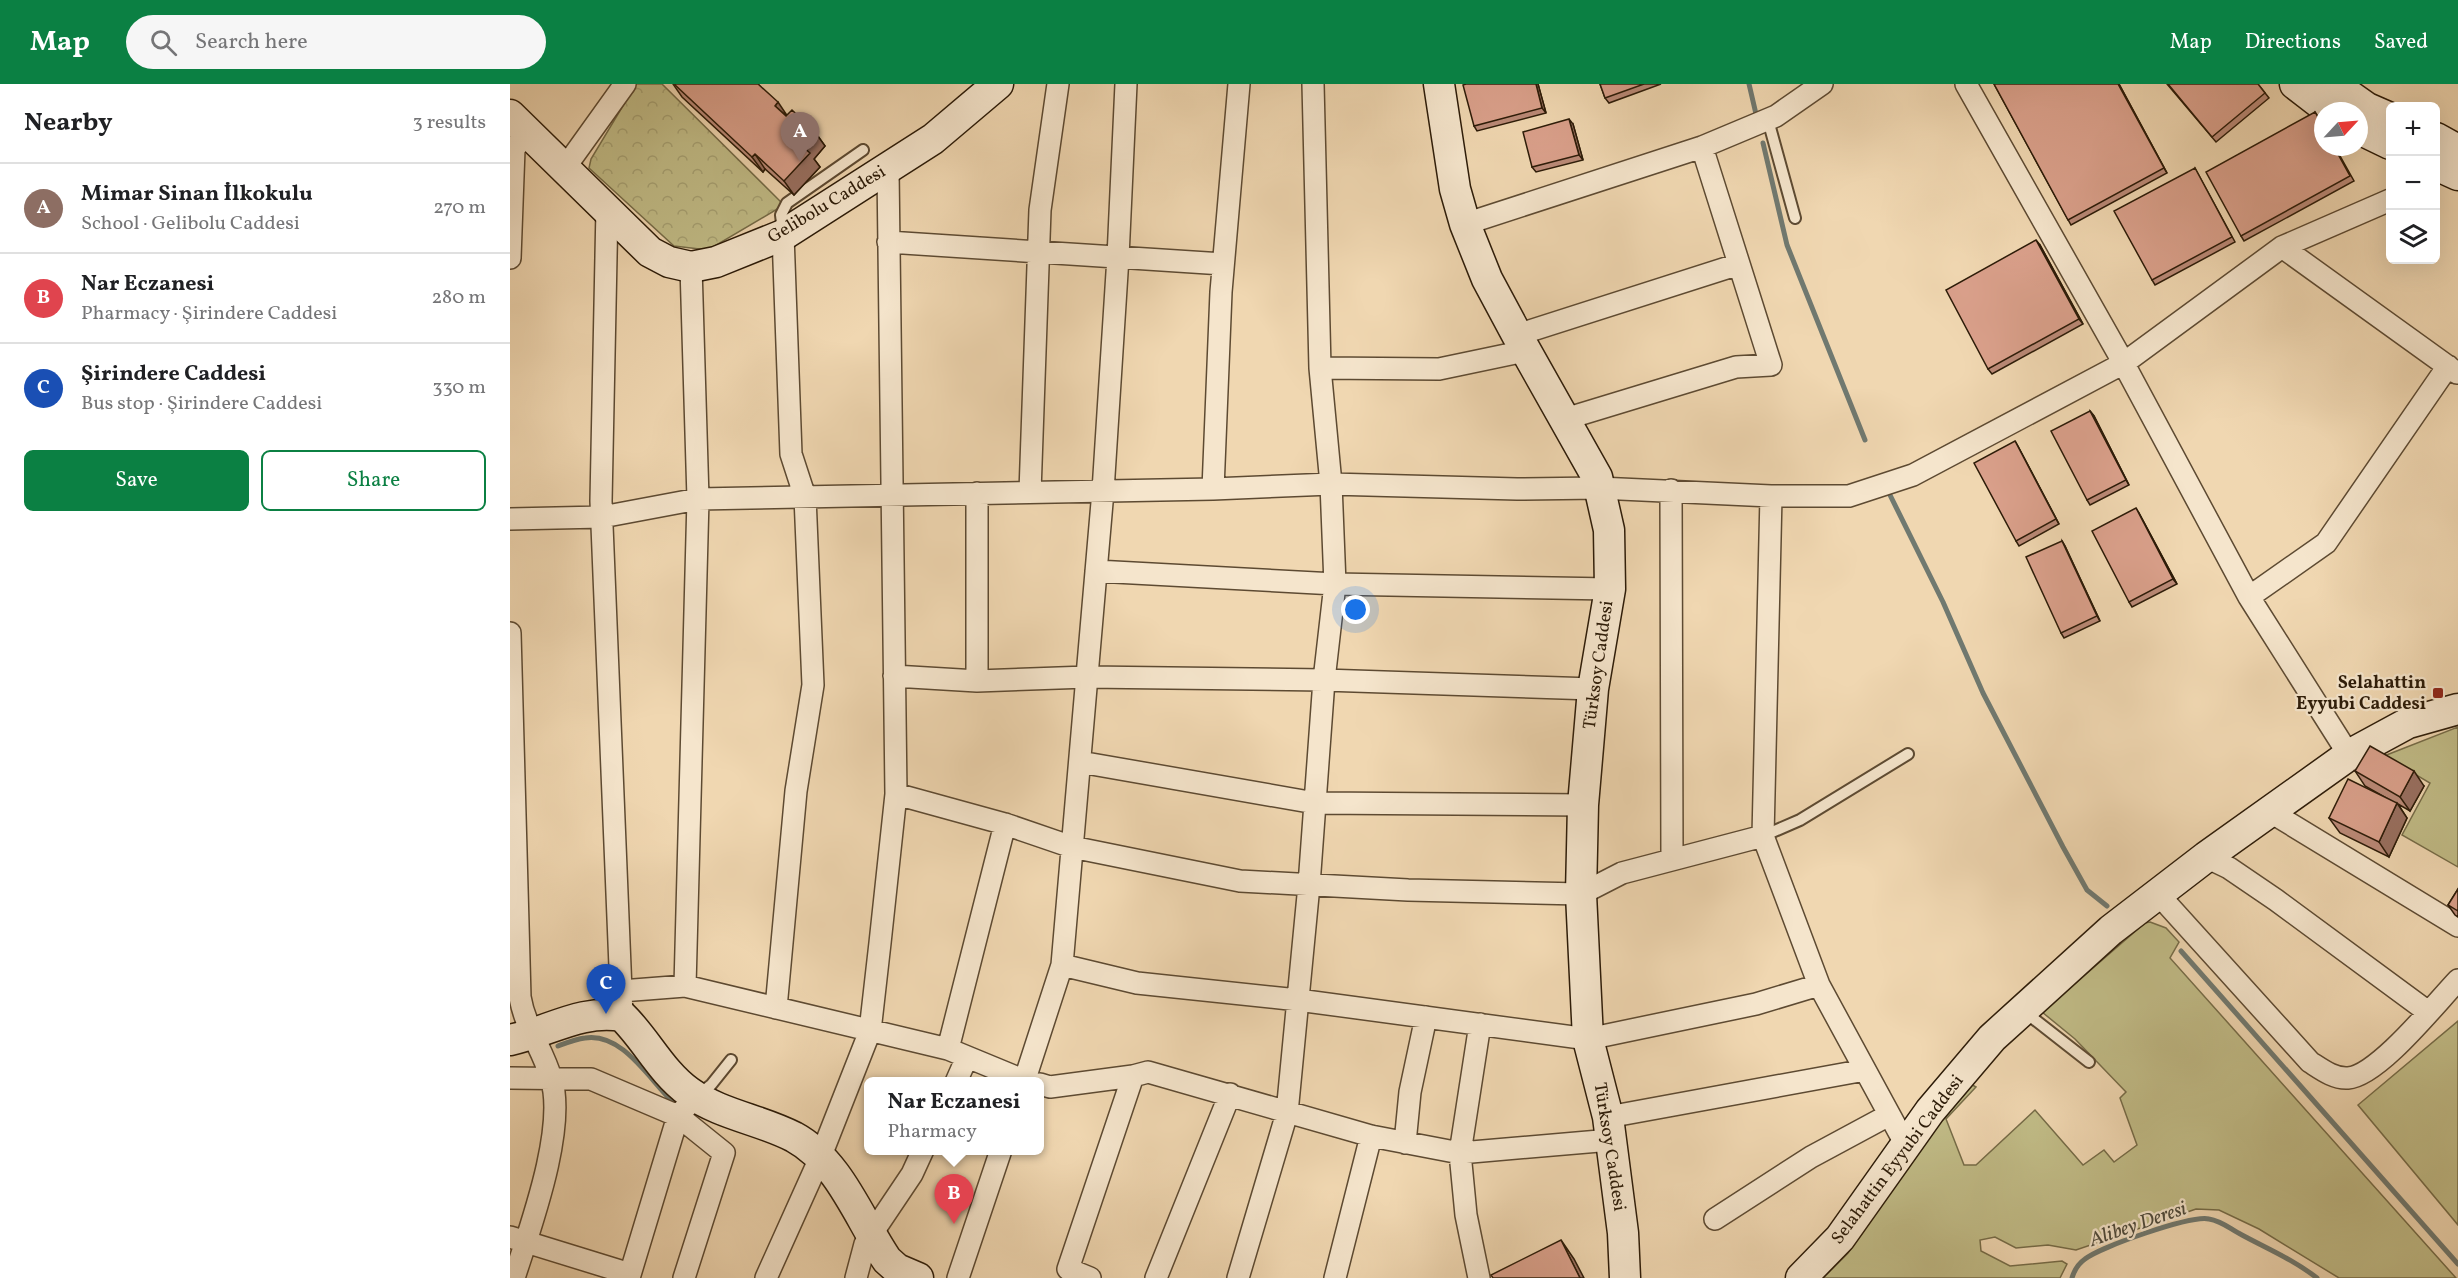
<!DOCTYPE html>
<html lang="en">
<head>
<meta charset="utf-8">
<style>
  :root { --surface:#fff; --page:#f6f6f6; --text:#202124; --muted:#757577; --line:#e0e0e0; --accent:#0b8043 }
  body { margin:0; font-family:Vollkorn,serif; background:var(--page); color:var(--text) }
  .controls { position:absolute; right:18px; top:18px; display:grid; overflow:hidden; border-radius:9px; box-shadow:0 6px 24px #0002 }
  .controls button { width:54px; height:54px; display:grid; place-items:center; padding:0; border:0; border-bottom:2px solid var(--line); background:var(--surface); color:var(--text); font:30px sans-serif }
  .compass { position:absolute; left:1804px; top:18px; width:54px; height:54px; border-radius:50%; background:var(--surface); box-shadow:0 6px 24px #0002; rotate:64deg }
  .you { position:absolute; left:846px; top:526px; width:21px; height:21px; margin:-15px; border:4px solid #fff; border-radius:50%; background:#1a73e8; box-shadow:0 0 0 9px #1a73e833 }
  .badge { display:grid; place-items:center; width:39px; height:39px; border-radius:50%; background:var(--accent); color:#fff; font-size:20px; font-weight:700 }
  .pin { position:absolute; translate:-50% -50px; filter:drop-shadow(0 2px 3px #0008) }
  .pin::after { content:''; position:absolute; top:32px; width:21px; height:18px; background:inherit; clip-path:polygon(0 0,100% 0,50% 100%) }
  .popup { position:absolute; left:354px; top:993px; width:180px; height:78px; box-sizing:border-box; display:grid; place-content:center; border-radius:9px; background:var(--surface); filter:drop-shadow(0 2px 4px #0005); font-size:20px; white-space:nowrap; color:var(--muted) }
  .popup b { font-size:22px; color:var(--text) }
  .popup::after { content:''; position:absolute; left:50%; top:100%; margin-left:-12px; border:12px solid transparent; border-top-color:var(--surface) }
  .list { margin:0; padding:0; list-style:none }
  h2 { display:flex; justify-content:space-between; align-items:center; height:78px; margin:0; padding:0 24px; font-size:26px }
  h2 small { font-size:20px; font-weight:400; color:var(--muted) }
  .list li { display:grid; grid-template-columns:39px 1fr auto; gap:18px; align-items:center; box-sizing:border-box; height:90px; padding:0 24px; border-top:2px solid var(--line) }
  .list b { display:block; font-size:22px; white-space:nowrap }
  .list p { margin:0; font-size:20px; white-space:nowrap; color:var(--muted) }
  .list em { font-size:20px; font-style:normal; color:var(--muted) }
  .actions { display:flex; gap:12px; padding:18px 24px }
  .actions a { flex:1; padding:14px 0; border:2px solid var(--accent); border-radius:9px; text-align:center; font-size:21px; color:var(--accent) }
  .actions .main { background:var(--accent); color:#fff }
  .icon { flex:none; width:33px; height:33px; fill:none; stroke:currentColor; stroke-width:2; stroke-linecap:round; stroke-linejoin:round }
  .map { position:relative; flex:none; width:1948px; height:1194px; overflow:hidden }
  header { display:flex; align-items:center; gap:36px; box-sizing:border-box; height:84px; padding:0 30px; background:var(--accent); color:#fff }
  header strong { font-size:28px }
  nav { display:flex; gap:33px; margin-inline-start:auto; font-size:21px }
  .search { width:420px; height:54px; background:var(--page); display:flex; align-items:center; gap:15px; box-sizing:border-box; padding:0 21px; border-radius:33px; color:var(--muted); font-size:22px }
  main { display:flex }
  aside { flex:1; background:var(--surface) }
  .map>svg:first-child { display:block }
  .grass { fill:#c1bc87; stroke:#766c48; stroke-width:1.5 }
  .park { fill:url(#park-crowns); stroke:#766c48; stroke-width:1.5 }
  .lines { fill:none; stroke-linecap:round; stroke-linejoin:round }
  .stream { stroke:#707970; stroke-width:5 }
  .lane-casing { stroke:#5d4a32; stroke-width:14 }
  .street-casing { stroke:#5d4a32; stroke-width:24 }
  .secondary-casing { stroke:#2c1b08; stroke-width:33 }
  .lane { stroke:#f5e5cc; stroke-width:10 }
  .street { stroke:#f5e5cc; stroke-width:21 }
  .secondary { stroke:#f5e5cc; stroke-width:30 }
  .wall { fill:#bb8a78; stroke:#2c1b08; stroke-width:1.5 }
  .shaded-wall { fill:#997061; stroke:#2c1b08; stroke-width:1.5 }
  .building { fill:#daa08b; stroke:#2c1b08; stroke-width:1.5 }
  .poi-dot { fill:#8f2418; stroke:#f5e5cc; stroke-width:2 }
  .labels { text-anchor:middle; dominant-baseline:central; stroke-width:4.5; stroke-linejoin:round; paint-order:stroke }
  .street-label { font-size:18px; fill:#2c1b08; stroke:#f5e5cc }
  .poi-label { font-size:18px; font-weight:bold; fill:#2c1b08; stroke:#f5e5cc; text-anchor:end }
  .water-label { font-size:20px; font-style:italic; fill:#4e4a3c; stroke:#f5e5cc }
</style>
</head>
<body>
<header>
<strong>Map</strong>
<div class="search"><svg class="icon" aria-label="search" viewBox="0 0 24 24"><circle cx="10" cy="10" r="6"/><path d="M15 15l6 6"/></svg>Search here</div>
<nav><a>Map</a><a>Directions</a><a>Saved</a></nav>
</header>
<main>
<aside>
<h2>Nearby<small>3 results</small></h2>
<ul class="list">
<li><span class="badge" style="background:#8d6e63">A</span><div><b>Mimar Sinan İlkokulu</b><p>School · Gelibolu Caddesi</p></div><em>270 m</em></li>
<li><span class="badge" style="background:#e0444e">B</span><div><b>Nar Eczanesi</b><p>Pharmacy · Şirindere Caddesi</p></div><em>280 m</em></li>
<li><span class="badge" style="background:#1a4fb4">C</span><div><b>Şirindere Caddesi</b><p>Bus stop · Şirindere Caddesi</p></div><em>330 m</em></li>
</ul>
<div class="actions"><a class="main">Save</a><a>Share</a></div>
</aside>
<div class="map">
<svg width="1948" height="1194" viewBox="0 0 1948 1194">
  <defs>
    <pattern id="park-crowns" width="20" height="18" patternUnits="userSpaceOnUse" patternTransform="scale(1.5)"><rect width="20" height="18" fill="#c1bc87"/><path d="M2 6a3 3 0 1 1 6 0M12 15a3 3 0 1 1 6 0" fill="none" stroke="#a6a173"/></pattern>
  </defs>
  <rect width="100%" height="100%" fill="#f0d7b1"/>
  <filter id="stains"><feTurbulence type="fractalNoise" baseFrequency=".00333" numOctaves="4"/><feColorMatrix values="0 0 0 0 .2 0 0 0 0 .09 0 0 0 0 .02 0 0 0 .5 -.17"/></filter>
  <radialGradient id="worn" r=".72"><stop offset=".6" stop-color="#630" stop-opacity="0"/><stop offset="1" stop-color="#630" stop-opacity=".3"/></radialGradient>
  <!-- grass -->
  <path class="grass" d="M1948,643V783L1892,751L1920,699L1874,672Z
    M1640,838L1656,844L1669,858L1660,874L1946,1194H1829L1749,1145L1709,1126L1686,1125L1566,1166L1538,1161L1506,1164L1485,1153L1470,1156L1471,1167L1500,1182L1552,1177L1557,1180L1550,1194H1313L1338,1169L1424,1042L1459,999L1466,1003L1436,1035L1454,1081H1466L1525,1026L1573,1081L1594,1066L1604,1078L1627,1061L1610,1014L1616,1008L1565,955L1532,928L1635,839Z
    M1948,937V1141L1848,1021Z"/>
  <!-- park -->
  <path class="park" d="M126,0H152L274,121L198,166L164,162L79,84L81,75Z"/>
  <g class="lines">
    <!-- stream -->
    <path class="stream" d="M1239,0L1246,30
      M1253,59L1277,161L1355,356
      M1380,411L1433,518L1473,609L1553,763L1577,806L1597,822
      M1671,867L1948,1180
      M48,962C56,959 66,955 75,954C113,948 140,997 164,1019
      M1562,1194C1564,1187 1568,1180 1575,1175C1590,1163 1681,1131 1699,1135C1712,1137 1720,1145 1732,1151C1758,1165 1784,1176 1807,1194"/>
    <!-- lane casing -->
    <g class="lane-casing">
      <path id="lane" d="M1258,36L1285,134
        M273,148L271,131L277,119L353,66
        M1253,752L1290,736L1398,670
        M1515,928L1579,978
        M188,1011L201,1001L221,976"/>
    </g>
    <!-- street casing -->
    <g class="street-casing">
      <path id="street" d="M1456,0L1608,269L1739,513L1839,671
        M54,85L115,0
        M97,124L91,417L112,932
        M955,140L1192,63L1266,32L1312,0
        M378,158L713,180
        M1772,163L1947,289
        M0,174L4,65L16,49
        M1007,251L1229,180
        M810,284L929,285L1015,267
        M1055,335L1226,283L1261,281L1192,63
        M703,405L711,208L729,0
        M1161,406L1162,774
        M520,408L530,126L548,0
        M1261,412L1253,752L1309,901L1397,1063
        M0,435L92,433L188,415L703,405L821,400L1007,405L1089,404L1261,412H1339L1403,391L1614,279L1772,163L1880,116
        M586,487L825,500L1100,505
        M1739,513L1816,459L1938,282
        M0,549L10,913C15,943 33,966 41,994C57,1044 20,1144 4,1194
        M384,592L467,597L577,593L814,596L1083,605
        M467,597V409
        M570,678L805,719L1073,721
        M386,710L495,740L562,763L730,797L898,806L1071,810L1112,789L1253,752
        M1759,727L1948,842
        M1696,773L1719,784L1766,816L1918,928
        M1648,810L1800,978C1811,985 1824,995 1838,994C1868,992 1926,919 1948,896
        M552,881L627,899L788,916L1078,955L1246,920L1309,901
        M175,902L188,415L181,183
        M111,907L175,902L438,965L518,998
        M266,924L286,707L303,601L295,413L281,370L273,151
        M438,965L495,740
        M0,994L81,995L168,1032L214,1069L174,1194
        M446,998L457,973
        M514,998L552,881L593,407L608,173L616,0
        M530,1000L540,1003L623,992L638,988L861,1052L950,1069L1101,1056
        M1098,1033L1355,986
        M895,1059L900,1008L916,933
        M1205,1135L1301,1073L1379,1031
        M0,1153L120,1190
        M119,1194L168,1032L177,1022
        M256,1194L310,1074L360,947L370,859L386,710L378,86
        M346,1194L355,1160L402,1090L413,1066
        M448,1194L491,1066
        M580,1194L558,1185L623,992
        M646,1194L720,1010
        M728,1194L777,1029L799,801L814,596L825,500L821,400L810,284L803,0
        M825,1194L861,1052
        M969,1194L956,1131L950,1069L970,940"/>
    </g>
    <!-- secondary casing -->
    <g class="secondary-casing">
      <path id="secondary" d="M929,0L945,105L955,140L977,195L1007,251L1087,393L1099,446L1100,505L1083,605L1073,721L1071,810L1078,955L1098,1033L1113,1149L1115,1194
        M1785,0L1820,27
        M1823,0L1857,24L1880,34
        M0,31L140,168L159,178L181,183L206,178L273,151L423,55L488,0
        M1849,45L1880,60
        M1926,54L1948,66
        M1926,81L1948,91
        M0,956C38,948 71,925 112,932C136,955 151,988 179,1008C211,1031 249,1035 284,1053C330,1078 349,1135 377,1176L387,1185L408,1194
        M1291,1194L1330,1154L1420,1027L1482,954L1601,846L1696,773L1839,671L1898,639L1948,625"/>
    </g>
    <!-- lane -->
    <use href="#lane" class="lane"/>
    <!-- street -->
    <use href="#street" class="street"/>
    <!-- secondary -->
    <use href="#secondary" class="secondary"/>
  </g>
  <!-- wall -->
  <path class="wall" d="M163,0H248L277,32L305,48L315,62L304,75L310,83L284,111L255,85L253,88L172,13Z
    M1028,0L1036,29L967,47L964,42Z
    M1090,0H1151L1099,19L1095,14Z
    M1484,0H1609L1657,89L1561,141Z
    M1657,0H1748L1759,14L1706,58Z
    M1805,28L1813,40V63H1825L1844,97L1734,157L1731,152Z
    M1063,40L1073,76L1026,88L1022,83Z
    M1685,84L1725,158L1645,201L1642,196Z
    M1530,161L1573,240L1482,290L1478,285Z
    M1580,327L1584,332L1619,401L1580,421L1577,416Z
    M1505,357L1549,440L1509,462L1506,457Z
    M1629,429L1667,500L1622,523L1619,518Z
    M1552,457L1555,462L1590,537L1554,554L1551,549Z
    M1845,687L1914,702L1900,727L1888,720L1897,734L1879,773L1830,749L1819,734L1880,716L1855,702Z
    M1948,805V833L1945,831L1938,821Z"/>
  <!-- shaded-wall -->
  <path class="shaded-wall" d="M1026,0H1028L1036,29L1032,24Z
    M1608,0H1609L1657,89L1654,84Z
    M268,18L278,33L265,22Z
    M1059,35L1063,40L1073,76L1069,71Z
    M305,48L315,62L304,75L310,83L284,111L274,97L292,62Z
    M245,70L255,85L253,88L242,73Z
    M1526,156L1530,161L1573,240L1569,235Z
    M1580,327L1584,332L1619,401L1616,396Z
    M1505,357L1508,362L1549,440L1546,435Z
    M1626,424L1629,429L1667,500L1663,495Z
    M1552,457L1555,462L1590,537L1587,532Z
    M1904,687L1914,702L1900,727L1890,713Z
    M1887,719L1897,734L1879,773L1869,758Z
    M1051,1156L1064,1175L1074,1194H1070Z"/>
  <!-- building -->
  <path class="building" d="M164,0H248L268,18L265,22L276,32L282,26L305,48L292,62L300,69L274,97L245,70L242,73Z
    M956,0H1026L1032,24L964,42L953,1Z
    M1090,0H1134L1095,14Z
    M1484,0H1608L1654,84L1558,136Z
    M1658,0H1748L1755,9L1702,53Z
    M1805,28L1813,42V63H1824L1840,92L1731,152L1696,88Z
    M1059,35L1069,71L1022,83L1013,48Z
    M1685,84L1722,153L1642,196L1604,127Z
    M1526,156L1569,235L1478,285L1436,206Z
    M1580,327L1616,396L1577,416L1541,347Z
    M1505,357L1546,435L1506,457L1464,379Z
    M1626,424L1663,495L1619,518L1582,447Z
    M1552,457L1587,532L1551,549L1516,473Z
    M1860,662L1904,687L1890,713L1845,687Z
    M1838,695L1887,719L1869,758L1819,734Z
    M1948,805V827L1938,821Z
    M1051,1156L1070,1194H983L981,1191Z"/>
  <!-- markers -->
  <rect class="poi-dot" x="1922" y="603" width="12" height="12" rx="3"/>
  <g class="labels">
    <!-- street labels -->
    <g class="street-label">
      <text transform="translate(317 121) rotate(-31)">Gelibolu Caddesi</text>
      <text transform="translate(1089 581) rotate(-82)">Türksoy Caddesi</text>
      <text transform="translate(1099 1063) rotate(81)">Türksoy Caddesi</text>
      <text transform="translate(1388 1076) rotate(-53)">Selahattin Eyyubi Caddesi</text>
    </g>
    <!-- poi labels -->
    <g class="poi-label">
      <text x="1916" y="599">Selahattin<tspan x="1916" dy="21">Eyyubi Caddesi</tspan></text>
    </g>
    <!-- water labels -->
    <g class="water-label">
      <text transform="translate(1628 1141) rotate(-19)">Alibey Deresi</text>
    </g>
  </g>
  <rect width="100%" height="100%" filter="url(#stains)"/>
  <rect width="100%" height="100%" fill="url(#worn)"/>
</svg>
<div class="controls">
<button>+</button>
<button>−</button>
<button><svg class="icon" aria-label="layers" viewBox="0 0 24 24"><path d="M12 4l9 5-9 5-9-5zM3 14l9 5 9-5"/></svg></button>
</div>
<svg class="compass" viewBox="-18 -18 36 36"><path d="M0-13l5 13h-10z" fill="#e53935"/><path d="M0 13l5-13h-10z" fill="#757577"/></svg>
<div class="you"></div>
<div class="pin badge" style="left:290px;top:78px;background:#8d6e63">A</div>
<div class="pin badge" style="left:444px;top:1140px;background:#e0444e">B</div>
<div class="popup"><b>Nar Eczanesi</b>Pharmacy</div>
<div class="pin badge" style="left:96px;top:930px;background:#1a4fb4">C</div>
</div>
</main>
</body>
</html>
